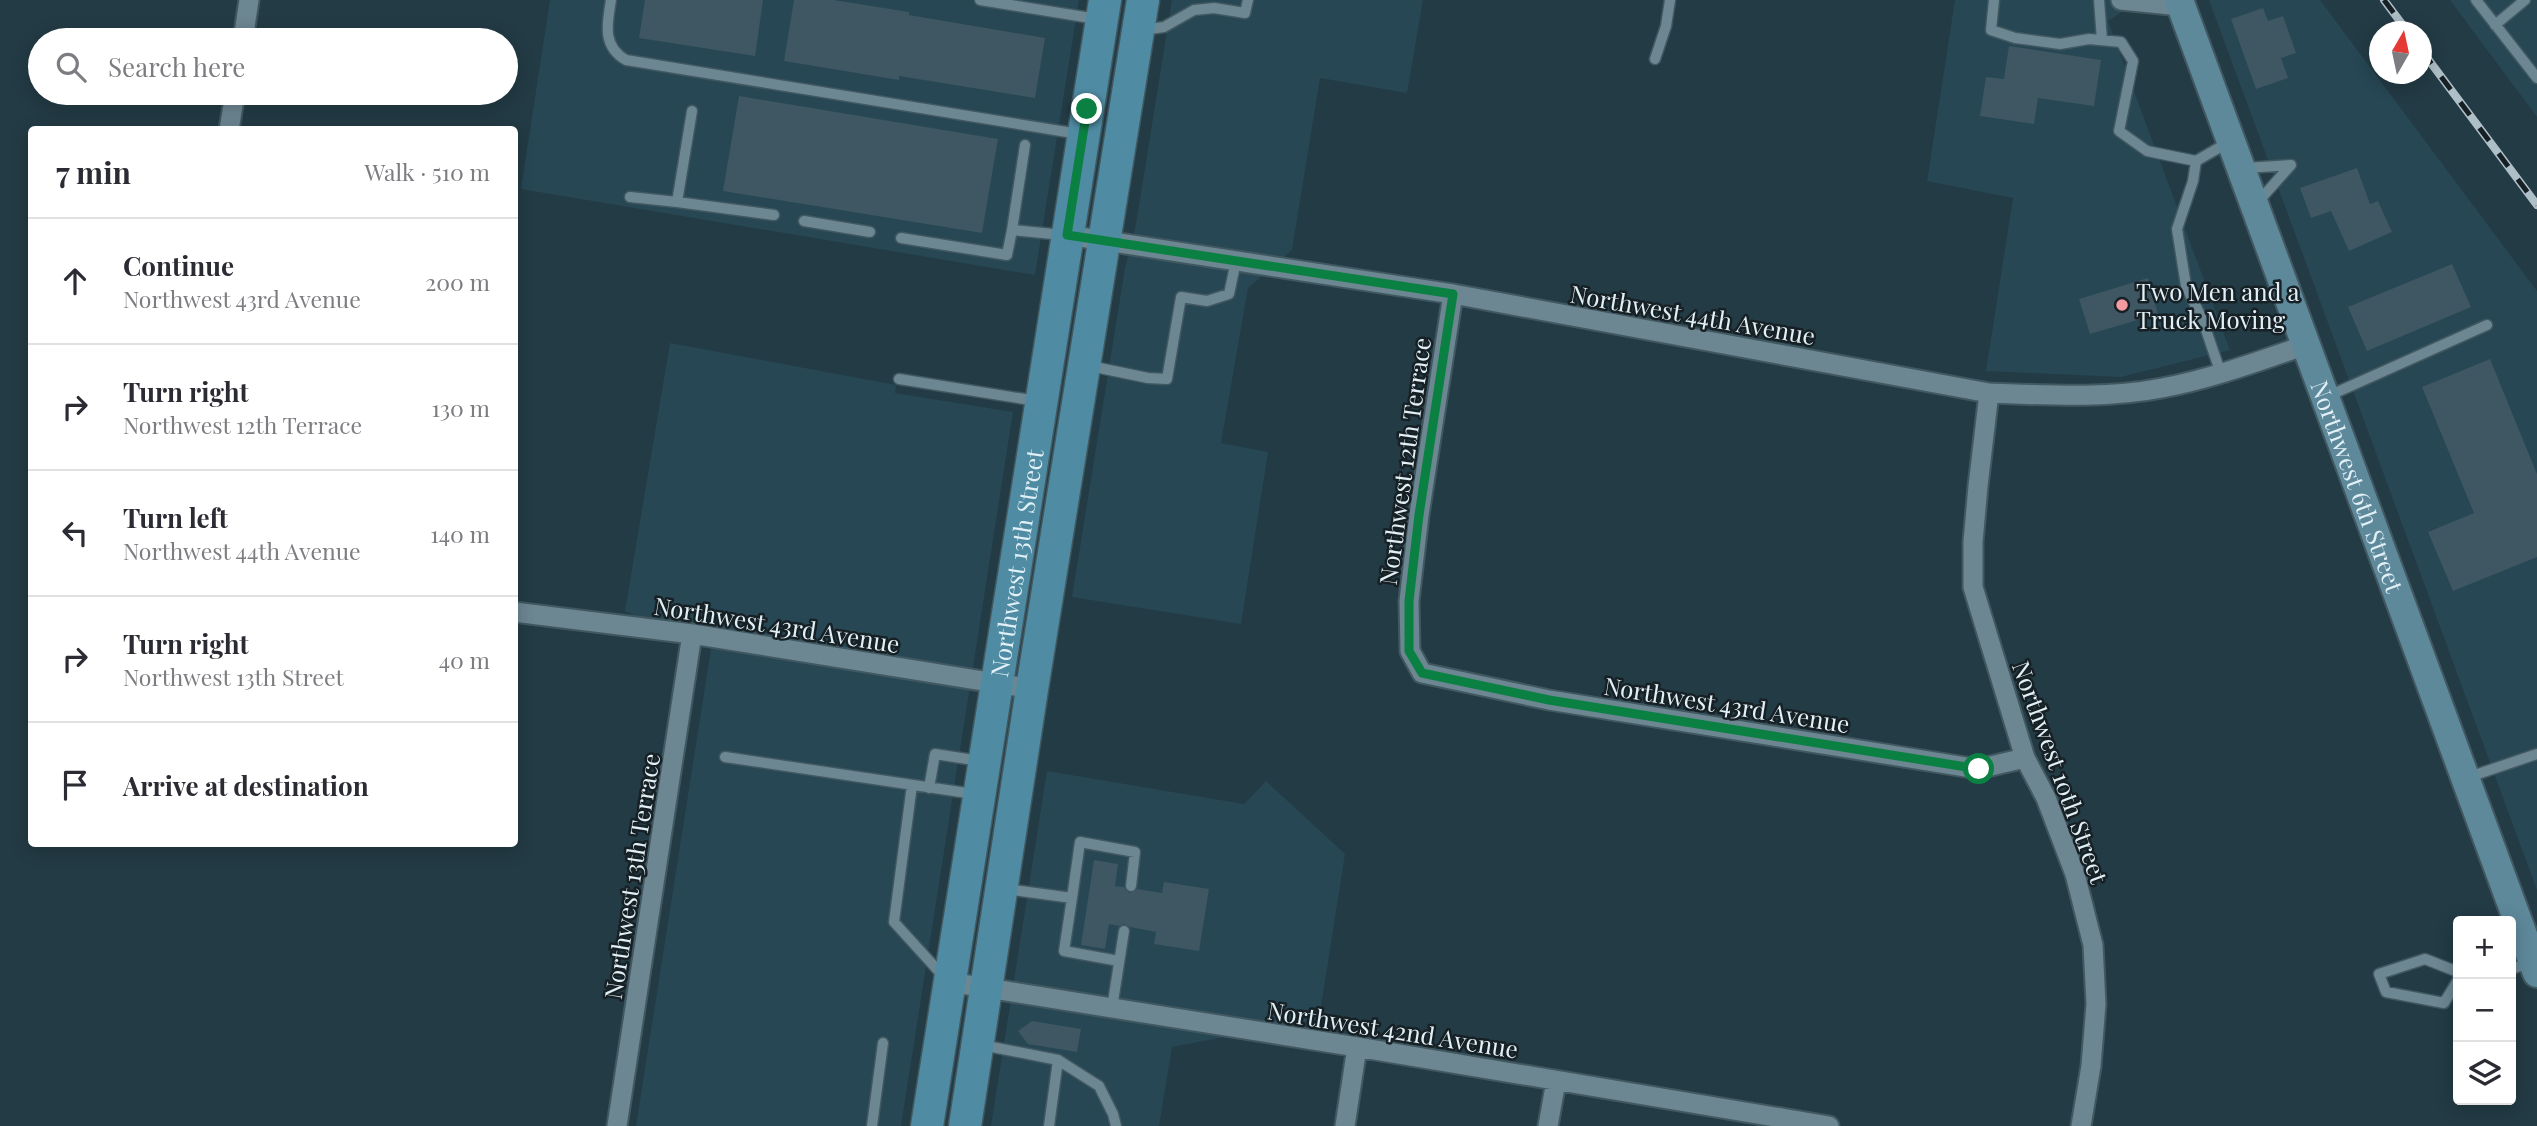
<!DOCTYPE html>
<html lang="en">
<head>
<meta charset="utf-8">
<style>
  :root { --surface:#fff; --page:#f2f2f3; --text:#2b2b33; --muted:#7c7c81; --line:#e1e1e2 }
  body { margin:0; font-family:"Playfair Display",serif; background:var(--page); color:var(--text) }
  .controls { position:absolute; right:21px; bottom:21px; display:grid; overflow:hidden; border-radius:7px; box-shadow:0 4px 18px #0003 }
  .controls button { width:63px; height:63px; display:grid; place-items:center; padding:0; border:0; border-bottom:2px solid var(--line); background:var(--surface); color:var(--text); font:35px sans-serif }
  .compass { position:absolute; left:2369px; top:21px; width:63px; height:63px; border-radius:50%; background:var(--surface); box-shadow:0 4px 18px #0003; rotate:9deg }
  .stop { position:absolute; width:21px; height:21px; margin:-16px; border:5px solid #0b8043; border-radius:50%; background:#fff }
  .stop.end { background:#0b8043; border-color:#fff; box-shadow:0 2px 7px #0008 }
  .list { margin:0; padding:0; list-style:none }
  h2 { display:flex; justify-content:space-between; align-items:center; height:91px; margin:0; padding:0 28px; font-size:30px }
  h2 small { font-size:23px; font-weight:400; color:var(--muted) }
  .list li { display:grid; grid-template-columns:46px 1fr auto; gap:21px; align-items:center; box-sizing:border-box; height:126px; padding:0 28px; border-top:2px solid var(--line) }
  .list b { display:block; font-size:26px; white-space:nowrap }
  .list p { margin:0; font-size:23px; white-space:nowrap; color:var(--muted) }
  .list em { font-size:23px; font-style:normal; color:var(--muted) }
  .icon { flex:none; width:38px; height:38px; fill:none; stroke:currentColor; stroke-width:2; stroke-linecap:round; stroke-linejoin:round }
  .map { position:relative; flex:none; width:2537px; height:1126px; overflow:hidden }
  .search { position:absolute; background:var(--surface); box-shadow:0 4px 18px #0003; left:28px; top:28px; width:490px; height:77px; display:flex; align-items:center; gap:18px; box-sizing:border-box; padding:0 24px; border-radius:38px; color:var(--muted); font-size:26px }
  .panel { position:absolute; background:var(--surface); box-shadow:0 4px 18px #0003; left:28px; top:126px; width:490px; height:721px; border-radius:7px }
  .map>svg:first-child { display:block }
  .built { fill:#274754 }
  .building { fill:#3e5762 }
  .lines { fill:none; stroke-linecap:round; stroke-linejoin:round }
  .lane-casing { stroke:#415860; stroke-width:13 }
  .street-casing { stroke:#415860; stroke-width:23 }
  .secondary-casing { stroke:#415860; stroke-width:32 }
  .primary-casing { stroke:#415860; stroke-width:35 }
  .lane { stroke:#6c8692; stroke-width:10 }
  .street { stroke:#6c8692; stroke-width:19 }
  .secondary { stroke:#5e899b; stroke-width:28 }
  .primary { stroke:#4f8ca4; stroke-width:32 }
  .rail-casing { stroke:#aebfc7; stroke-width:8 }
  .rail { stroke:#162025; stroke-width:5; stroke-dasharray:16; stroke-linecap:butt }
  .route { stroke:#0b8043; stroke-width:9 }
  .poi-dot { fill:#f49aa0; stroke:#162025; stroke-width:2.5 }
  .labels { text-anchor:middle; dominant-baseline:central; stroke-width:5; stroke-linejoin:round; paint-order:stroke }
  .poi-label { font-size:24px; fill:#e1f0f6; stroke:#162025; text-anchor:start }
  .street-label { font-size:24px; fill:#e1f0f6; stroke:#162025 }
</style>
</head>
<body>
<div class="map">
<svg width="2537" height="1126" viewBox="0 0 2537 1126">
  <rect width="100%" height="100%" fill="#233b45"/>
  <!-- built -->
  <path class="built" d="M550,0H1079L1035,275L521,189Z
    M1172,0H1423L1407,93L1320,78L1292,250L1248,288L1221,443L1268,452L1241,624L1072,597L1125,268L1136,224Z
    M1955,0H2140L2108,21L2230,350L2121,377L1986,371L2013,198L1927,181Z
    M2209,0H2320L2537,291V890Z
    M2450,0H2537V117Z
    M670,343L896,385L895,393L1013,412L901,1126H636L711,649L625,611Z
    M1047,771L1244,804L1266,781L1345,854L1319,1019L1172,1047L1159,1126H991Z"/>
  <!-- building -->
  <path class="building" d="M645,0H763L755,56L639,38Z
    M794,0H834L909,12V15L1045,38L1035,98L899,76V80L784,61Z
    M2263,8L2268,21L2283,16L2296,53L2281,58L2288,78L2256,89L2231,19Z
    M2009,46L2101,60L2094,106L2038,98L2034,124L1980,116L1986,77L2004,79Z
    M739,96L998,139L982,233L723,191Z
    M2357,168L2370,204L2378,201L2392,232L2349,251L2331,211L2311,218L2300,188Z
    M2452,264L2471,307L2367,351L2348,307Z
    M2148,278L2158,314L2090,334L2079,299Z
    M2490,359L2537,474V557L2453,591L2428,532L2474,513L2422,387Z
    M1094,860L1118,864L1115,886L1124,887L1129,893L1137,889L1162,893L1164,882L1209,889L1199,951L1154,944L1156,932L1130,927L1124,924L1119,926L1109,924L1105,949L1081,945Z
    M1032,1021L1081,1029L1077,1052L1028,1044L1018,1031Z"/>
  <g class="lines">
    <!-- lane casing -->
    <g class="lane-casing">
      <path id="lane" d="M611,0C607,24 602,46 626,60L1079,134
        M980,0L1097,19
        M1994,0L1991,30L2015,38L2060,44L2089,39L2121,42L2133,61L2119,131L2147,151L2196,161
        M2099,0L2102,40
        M2476,0L2537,78
        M2495,25L2525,0
        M1142,30L1164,27L1194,10L1214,8L1245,13L1248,0
        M1655,59L1666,26L1670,0
        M692,111L677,202L774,215
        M1025,145L1012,230L1063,235
        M2245,168L2291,165L2257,203
        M630,197L677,202
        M804,221L870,232
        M901,238L1007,255L1012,230
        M1090,366L1148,378L1167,379L1181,297L1207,301L1229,294L1236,261
        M2221,374L2203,321L2186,286L2177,229L2193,181L2196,161L2229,142
        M899,379L1037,401
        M2326,397L2487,325
        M725,757L974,794
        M2466,778L2537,754
        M912,785L894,922L944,977
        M929,788L935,754L980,761
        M1006,889L1072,898L1080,842L1135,852L1131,886
        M1072,898L1064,951L1119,961
        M2511,969L2530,963
        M2458,972L2425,959L2379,974L2386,992L2444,1003L2458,980
        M1112,1008L1124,931
        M982,1045L1058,1060L1099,1086L1113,1114L1116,1126
        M872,1126L883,1043
        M1049,1126L1058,1060"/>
    </g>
    <!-- street casing -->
    <g class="street-casing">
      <path id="street" d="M2121,0L2181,6
        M243,40L249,0
        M229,130L235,93
        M1067,235L1453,294L1989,393C2046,395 2105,399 2162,388C2211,379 2259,361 2306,345
        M1453,294L1419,515L1409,601L1410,651L1422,673L1549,700L1978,769L2025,758
        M1989,393L1978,486L1973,542V587L2025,758L2046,798L2075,874L2093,945L2096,1004L2091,1066L2081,1126
        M514,612L692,634L1032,689
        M949,982L1357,1047L1829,1126
        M617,1126L692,634
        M1345,1126L1357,1047
        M1548,1126L1556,1081"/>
    </g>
    <!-- secondary casing -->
    <g class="secondary-casing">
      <g id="secondary">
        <path id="s1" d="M2179,0L2537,973"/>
      </g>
    </g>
    <!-- primary casing -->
    <g class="primary-casing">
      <g id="primary">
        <path id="s2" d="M927,1126L1105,0"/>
        <path d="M965,1126L1032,689L1143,0"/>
      </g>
    </g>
    <!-- lane -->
    <use href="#lane" class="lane"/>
    <!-- street -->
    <use href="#street" class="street"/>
    <!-- secondary -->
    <use href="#secondary" class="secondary"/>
    <!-- primary -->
    <use href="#primary" class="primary"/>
    <!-- rail casing -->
    <g class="rail-casing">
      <path id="rail" d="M2384,0L2408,32
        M2422,51L2537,205"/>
    </g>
    <!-- rail -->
    <use href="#rail" class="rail"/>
  </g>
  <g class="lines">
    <!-- route -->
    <path class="route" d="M1087,109L1067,235L1453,294L1419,515L1409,601V651L1422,673L1549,700L1979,769"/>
  </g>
  <!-- markers -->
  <circle class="poi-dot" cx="2122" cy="305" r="7"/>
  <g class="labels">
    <!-- poi labels -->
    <g class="poi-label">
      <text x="2136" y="291">Two Men and a<tspan x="2136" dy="28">Truck Moving</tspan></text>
    </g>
    <!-- street labels -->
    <g class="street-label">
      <text transform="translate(1693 314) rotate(10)">Northwest 44th Avenue</text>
      <text transform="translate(1404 461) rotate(-82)">Northwest 12th Terrace</text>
      <text stroke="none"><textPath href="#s1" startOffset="518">Northwest 6th Street</textPath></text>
      <text stroke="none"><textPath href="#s2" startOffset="570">Northwest 13th Street</textPath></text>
      <text transform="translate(777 624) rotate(9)">Northwest 43rd Avenue</text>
      <text transform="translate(1727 704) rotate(9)">Northwest 43rd Avenue</text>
      <text transform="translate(2061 772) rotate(70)">Northwest 10th Street</text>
      <text transform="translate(631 876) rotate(-81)">Northwest 13th Terrace</text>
      <text transform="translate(1393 1029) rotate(9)">Northwest 42nd Avenue</text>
    </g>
  </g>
</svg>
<div class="controls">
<button>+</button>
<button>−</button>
<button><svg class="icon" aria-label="layers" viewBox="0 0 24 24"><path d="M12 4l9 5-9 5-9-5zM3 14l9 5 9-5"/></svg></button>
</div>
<svg class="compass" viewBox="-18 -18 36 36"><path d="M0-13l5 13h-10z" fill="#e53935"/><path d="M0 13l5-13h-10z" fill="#7c7c81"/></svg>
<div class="stop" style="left:1979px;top:769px"></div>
<div class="stop end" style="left:1087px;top:109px"></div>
<div class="search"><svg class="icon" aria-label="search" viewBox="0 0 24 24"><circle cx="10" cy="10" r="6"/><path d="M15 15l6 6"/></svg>Search here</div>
<section class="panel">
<h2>7 min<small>Walk · 510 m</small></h2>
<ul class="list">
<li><svg class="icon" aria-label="ahead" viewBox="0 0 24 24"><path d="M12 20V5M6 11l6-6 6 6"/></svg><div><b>Continue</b><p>Northwest 43rd Avenue</p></div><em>200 m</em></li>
<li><svg class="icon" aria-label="right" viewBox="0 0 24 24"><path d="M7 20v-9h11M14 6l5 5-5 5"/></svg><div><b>Turn right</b><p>Northwest 12th Terrace</p></div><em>130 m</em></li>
<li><svg class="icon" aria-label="left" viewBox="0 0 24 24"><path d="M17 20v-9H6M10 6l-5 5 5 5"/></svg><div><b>Turn left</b><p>Northwest 44th Avenue</p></div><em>140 m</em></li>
<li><svg class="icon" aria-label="right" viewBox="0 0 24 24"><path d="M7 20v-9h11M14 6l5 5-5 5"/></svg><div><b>Turn right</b><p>Northwest 13th Street</p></div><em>40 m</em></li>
<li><svg class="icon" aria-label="arrive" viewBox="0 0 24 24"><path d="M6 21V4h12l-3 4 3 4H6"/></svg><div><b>Arrive at destination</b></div></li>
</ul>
</section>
</div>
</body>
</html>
